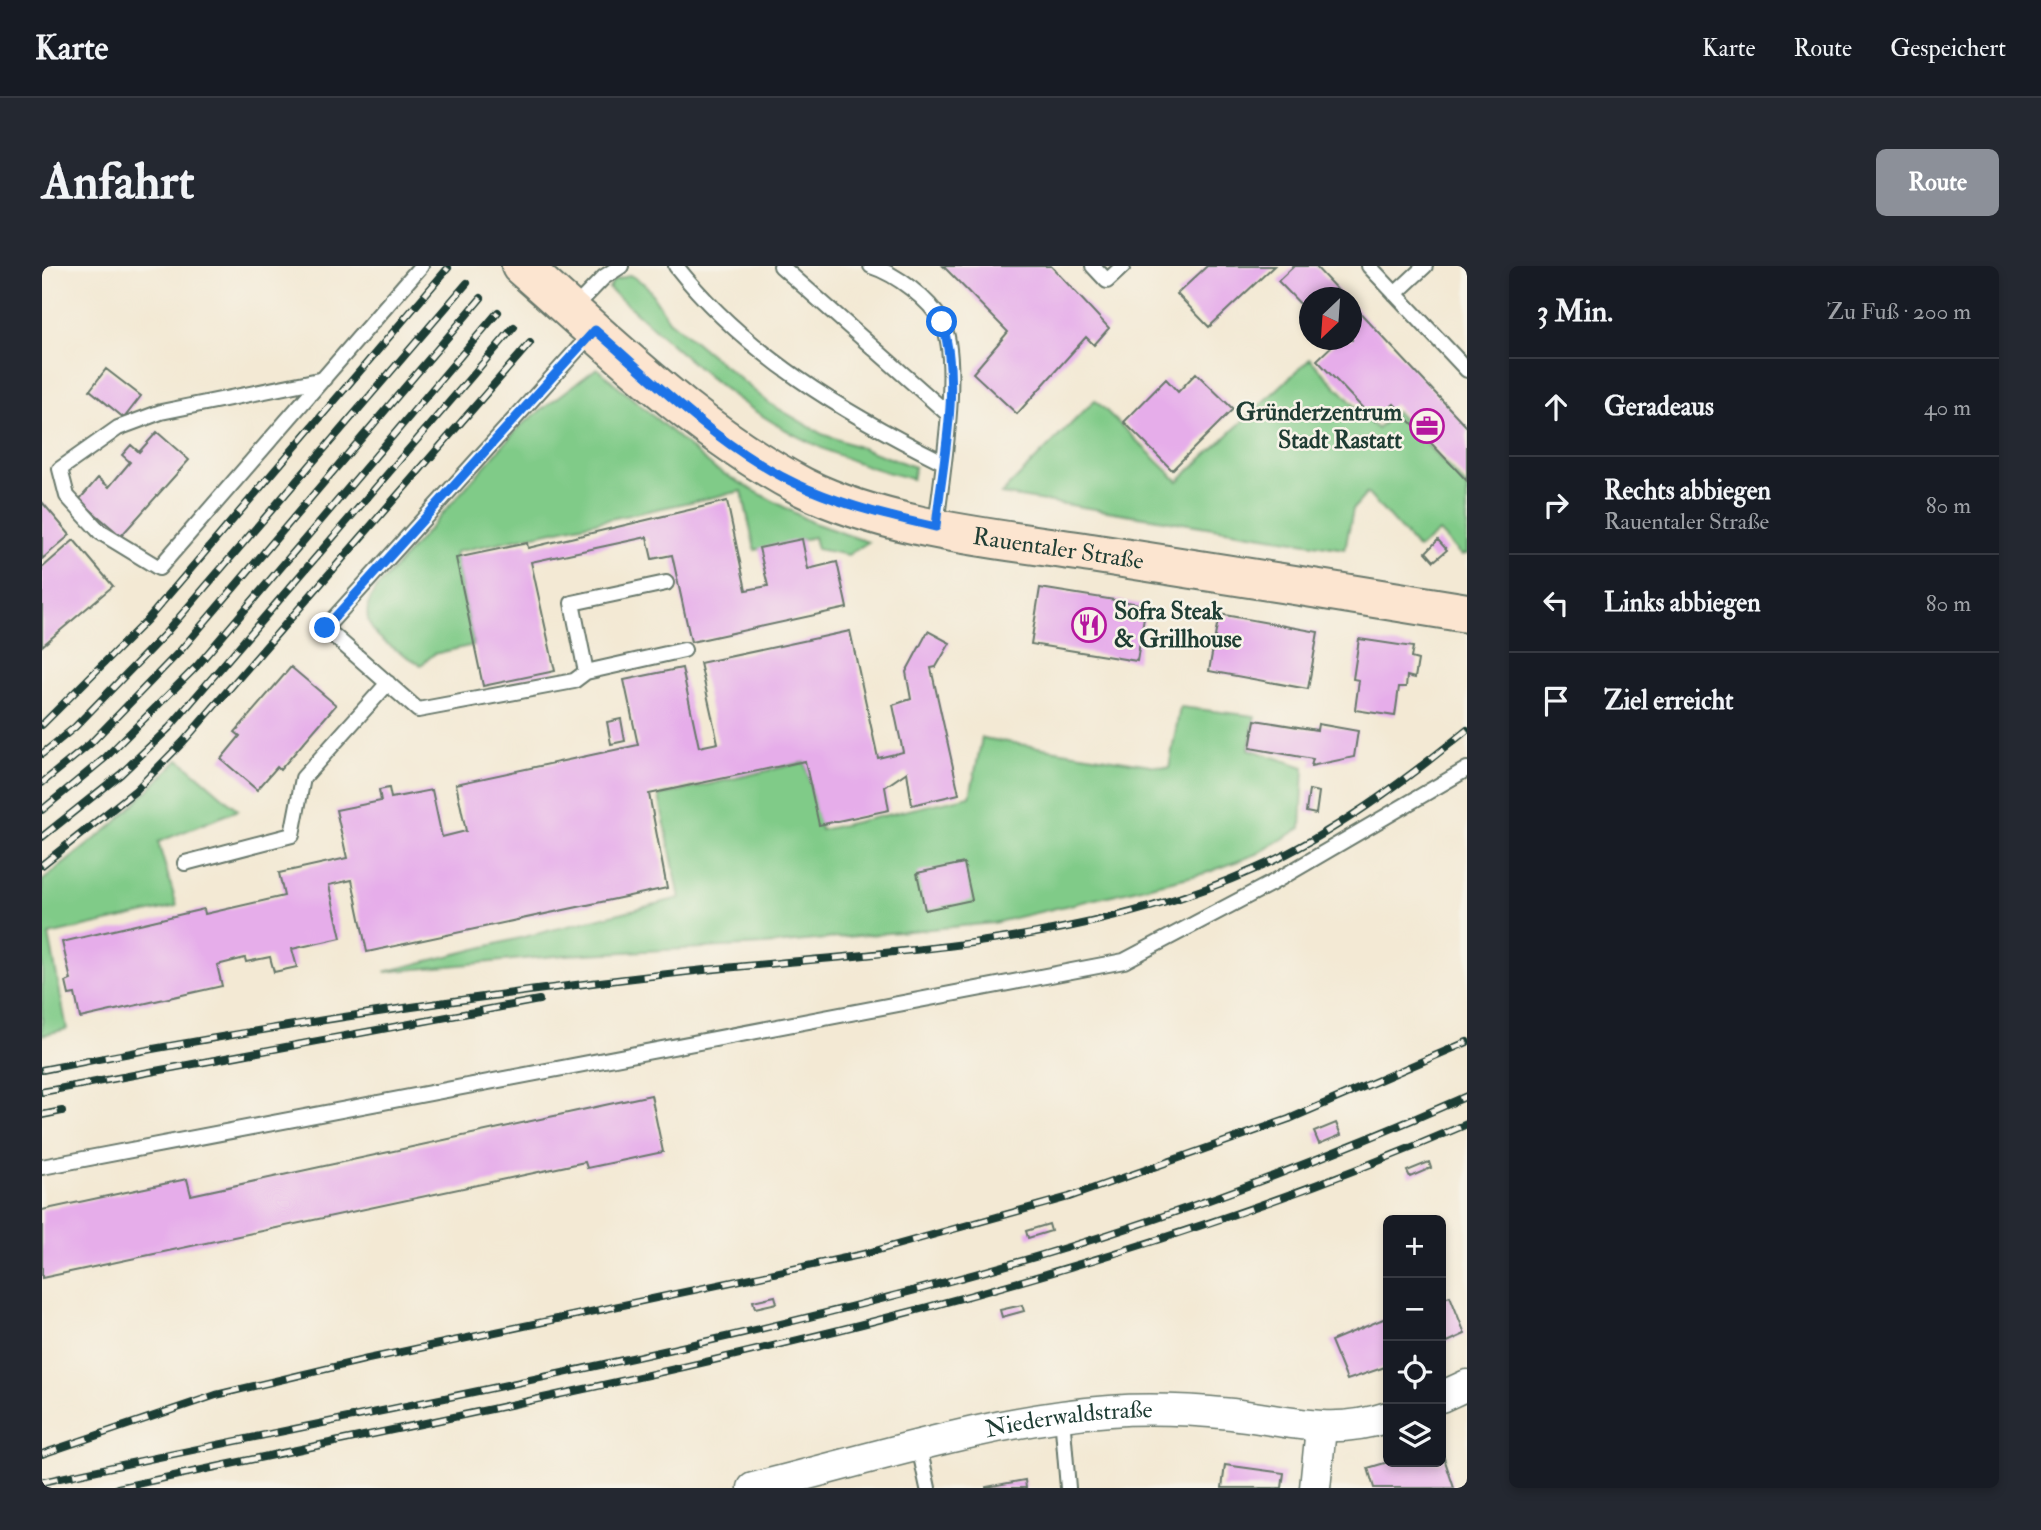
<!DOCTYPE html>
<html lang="de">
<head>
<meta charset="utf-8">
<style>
  :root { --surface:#171b24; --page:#242831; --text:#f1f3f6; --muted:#9ea1a6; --line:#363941; --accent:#8c9099 }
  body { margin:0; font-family:"IM FELL Double Pica",serif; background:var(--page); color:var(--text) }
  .controls { position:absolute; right:21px; bottom:21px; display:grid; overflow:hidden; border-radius:10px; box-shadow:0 4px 10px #0003 }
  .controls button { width:63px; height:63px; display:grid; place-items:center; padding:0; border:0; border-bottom:2px solid var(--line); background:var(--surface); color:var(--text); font:35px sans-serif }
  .compass { position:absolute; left:1257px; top:21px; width:63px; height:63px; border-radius:50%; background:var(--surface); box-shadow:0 4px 10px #0003; rotate:205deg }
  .stop { position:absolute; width:21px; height:21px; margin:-16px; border:5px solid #1a73e8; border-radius:50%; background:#fff }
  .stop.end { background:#1a73e8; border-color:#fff; box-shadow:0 2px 7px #0008 }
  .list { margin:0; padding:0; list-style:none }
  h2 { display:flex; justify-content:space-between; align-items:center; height:91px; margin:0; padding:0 28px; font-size:30px }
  h2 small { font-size:23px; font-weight:400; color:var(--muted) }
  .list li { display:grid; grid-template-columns:46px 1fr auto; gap:21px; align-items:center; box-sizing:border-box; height:98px; padding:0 28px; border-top:2px solid var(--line) }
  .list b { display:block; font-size:26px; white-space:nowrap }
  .list p { margin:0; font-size:23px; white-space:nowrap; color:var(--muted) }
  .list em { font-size:23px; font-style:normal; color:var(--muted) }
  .icon { flex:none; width:38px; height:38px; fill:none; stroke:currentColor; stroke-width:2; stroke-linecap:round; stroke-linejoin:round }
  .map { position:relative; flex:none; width:1425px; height:1222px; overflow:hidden; border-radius:10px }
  header { display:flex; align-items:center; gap:42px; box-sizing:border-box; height:98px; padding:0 35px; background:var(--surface); border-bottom:2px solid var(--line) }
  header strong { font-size:33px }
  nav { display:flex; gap:38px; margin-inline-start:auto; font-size:24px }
  .intro { display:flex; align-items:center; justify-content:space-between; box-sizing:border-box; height:168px; padding:0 42px }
  h1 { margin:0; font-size:49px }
  .button { padding:18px 32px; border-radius:10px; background:var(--accent); color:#fff; font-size:24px; font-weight:700 }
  main { display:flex; gap:42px; padding:0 42px }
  aside { flex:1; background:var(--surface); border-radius:10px; box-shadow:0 4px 10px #0003 }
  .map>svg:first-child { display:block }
  .green { fill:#80cb88; stroke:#50845e; stroke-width:2 }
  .building { fill:#e6adea }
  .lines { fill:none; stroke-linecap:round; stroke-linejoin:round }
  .lane-casing { stroke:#69796c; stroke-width:18 }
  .street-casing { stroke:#69796c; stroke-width:33 }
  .secondary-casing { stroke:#69796c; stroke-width:42 }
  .lane { stroke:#fff; stroke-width:14 }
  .street { stroke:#fff; stroke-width:30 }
  .secondary { stroke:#fce5d0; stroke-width:38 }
  .rail-casing { stroke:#1f3d34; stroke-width:8 }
  .rail { stroke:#f7f3e8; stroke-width:5; stroke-dasharray:16; stroke-linecap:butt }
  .route { stroke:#1a73e8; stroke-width:9 }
  .labels { text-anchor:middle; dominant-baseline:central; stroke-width:5; stroke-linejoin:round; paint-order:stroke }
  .poi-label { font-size:24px; font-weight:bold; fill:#1f3d34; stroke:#f7f3e8; text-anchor:end }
  .street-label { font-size:24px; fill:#1f3d34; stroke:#f7f3e8 }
</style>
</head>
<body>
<header>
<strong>Karte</strong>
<nav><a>Karte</a><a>Route</a><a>Gespeichert</a></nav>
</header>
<div class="intro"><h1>Anfahrt</h1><a class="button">Route</a></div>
<main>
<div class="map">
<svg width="1425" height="1222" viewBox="0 0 1425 1222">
  <rect width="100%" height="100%" fill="#f7f3e8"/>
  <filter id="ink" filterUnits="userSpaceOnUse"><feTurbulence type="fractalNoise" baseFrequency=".0143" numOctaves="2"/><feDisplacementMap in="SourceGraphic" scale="14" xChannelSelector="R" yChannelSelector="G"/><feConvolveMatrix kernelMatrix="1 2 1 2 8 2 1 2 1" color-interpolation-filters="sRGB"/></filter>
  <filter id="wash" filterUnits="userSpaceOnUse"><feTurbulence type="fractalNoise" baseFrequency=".00686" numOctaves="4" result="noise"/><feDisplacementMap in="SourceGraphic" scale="28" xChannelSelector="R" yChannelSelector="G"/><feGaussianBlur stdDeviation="1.57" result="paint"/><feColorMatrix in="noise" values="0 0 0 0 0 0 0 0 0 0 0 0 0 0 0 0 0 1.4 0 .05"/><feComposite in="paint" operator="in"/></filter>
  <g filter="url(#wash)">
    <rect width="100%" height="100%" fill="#f3e9d4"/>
    <!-- green -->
    <path class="green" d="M588,9L604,19L627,54L727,137L780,168L873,201L870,213C817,200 765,179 719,149C664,114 617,65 567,23L571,15Z
      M1268,93L1335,163L1354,146L1425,221V288L1419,289L1397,266L1376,283L1325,227L1311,243L1303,283L959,228L1053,134L1136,215Z
      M555,102L673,203L769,256L826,276L806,289L775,283L772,271L713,284L700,225L413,286L432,379L392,388L379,399C349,379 308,365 333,324L478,160Z
      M1138,441L1213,450L1207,483L1262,501L1259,562L1215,588L1164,607L951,657L721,679L523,689L342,706L638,632L617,530L763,496L779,564L928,530L940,472L1127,502Z
      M137,493L196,544L116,576L135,640L7,669L25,763L0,769V615L72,558Z"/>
    <g id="blocks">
      <!-- building -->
      <path class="building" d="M901,0H1009L1067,62L1052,79L1044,71L975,148L931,107L966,66Z
        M1165,0H1232L1167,61L1135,28Z
        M1252,0H1273L1303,32H1268V48L1236,15Z
        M1310,38L1425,161V215L1352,138L1333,155L1275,94L1294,76L1291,74H1310Z
        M64,103L99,130L82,152L48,124Z
        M1154,107L1191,143L1130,204L1082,156L1124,113L1136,126Z
        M115,166L147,194L79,270L37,234L56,212L67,221L88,196L80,189L89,179L97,186Z
        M685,235L704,324L726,320L717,282L760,273L766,303L795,296L805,342L649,376L630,289L610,293L605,271L489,296L513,405L441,420L414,292L485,277L486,282Z
        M0,236L28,269L0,293Z
        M32,274L71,320L0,380V302Z
        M1396,274L1405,284L1392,295L1384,286Z
        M998,322L1104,339L1095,395L989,378Z
        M1177,348L1276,366L1266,423L1167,405Z
        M808,365L836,492L861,486L851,439L869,433L864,406L886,365L908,377L894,401L889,402L917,528L870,539L865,506L843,521L847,544L777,559L763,495L607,528L625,622L325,686L310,614L287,619L299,672L250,683L255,701L232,706L228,691L204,696L203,692L175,699L180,720L38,752L33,728L27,729L24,716L29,714L20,676L162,643L163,648L242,630L237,607L305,592L294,544L339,535L337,524L347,522L349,532L390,524L400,571L424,565L414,518L596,479L582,414L640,402L657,481L676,477L658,397Z
        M1317,373L1371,381L1369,392L1376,394L1373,412L1365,410L1364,421H1357L1353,450L1313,444L1317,414L1311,413Z
        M249,401L294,439L238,504L235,501L215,524L179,493L198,470L193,466Z
        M579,453L583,475L569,478L565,456Z
        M1213,454L1275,464L1276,458L1316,465L1312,491L1269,500L1271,493L1208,482Z
        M1267,524L1277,526L1274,548L1264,546Z
        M922,597L930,634L883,644L875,607Z
        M609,829L621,886L545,902L543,896L0,1012V944L145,913L149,929Z
        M1294,857L1299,869L1277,878L1272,866Z
        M1387,896L1389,902L1368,911L1365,905Z
        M1007,958L1009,965L986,972L984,965Z
        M733,1030L735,1037L713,1042L711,1035Z
        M1408,1030L1423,1068L1399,1079V1033Z
        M980,1039L982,1045L960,1051L958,1044Z
        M1346,1051V1100L1305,1114L1289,1075Z
        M1399,1183L1412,1222H1332L1326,1202L1346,1196H1399Z
        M1183,1199L1242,1207L1240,1222H1180Z
        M983,1214L984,1222H944V1221Z"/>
    </g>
  </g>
  <g filter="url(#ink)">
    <use href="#blocks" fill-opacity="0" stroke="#69796c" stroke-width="2"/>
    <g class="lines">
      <!-- lane casing -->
      <g class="lane-casing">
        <path id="lane" d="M634,0C703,88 802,147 901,196
          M739,0L906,148
          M829,0C854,8 887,33 900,56C920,94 899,214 894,260
          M1051,0L1065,15L1081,0
          M1327,0L1425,104
          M1353,28L1383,0
          M531,43L562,11L579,0
          M552,65L283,362L376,444L532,415L544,406L530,337L624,317
          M282,113L119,146L76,162L18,203L25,230L58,266L117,302L379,0
          M544,406L642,384
          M143,597L250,569L261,512L346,417
          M0,901L1082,695L1230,617L1425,503
          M1020,1150L1026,1222
          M877,1181L886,1222"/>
      </g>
      <!-- street casing -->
      <g class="street-casing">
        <g id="street">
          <path d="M1399,1131L1425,1119"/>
          <path id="s1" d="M711,1222C825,1194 951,1153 1068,1145C1108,1142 1149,1144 1190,1148C1247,1155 1289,1170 1346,1151"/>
          <path d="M1273,1222L1279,1162"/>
        </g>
      </g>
      <!-- secondary casing -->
      <g class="secondary-casing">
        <g id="secondary">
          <path id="s2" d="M479,0C568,78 655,166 761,221C845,263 957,273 1049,287C1174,306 1300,327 1425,347"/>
        </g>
      </g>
      <!-- lane -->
      <use href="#lane" class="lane"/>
      <!-- street -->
      <use href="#street" class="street"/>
      <!-- secondary -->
      <use href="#secondary" class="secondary"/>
      <!-- rail casing -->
      <g class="rail-casing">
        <path id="rail" d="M0,459L105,354L406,2
          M0,488L33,461L122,369L425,17
          M0,517L48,478L138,385L439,32
          M0,544L63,492L155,400L456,46
          M0,571L79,508L127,462L472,61
          M0,599L93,525L141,476L488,77
          M0,804C210,762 423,731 635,707C830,685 1031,684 1213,603C1290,569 1360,517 1425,464
          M0,826L497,734
          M0,849L20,845
          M0,1188L174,1129L326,1093L822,988L1027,931L1247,853L1425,776
          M0,1216C334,1143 672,1085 1000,989C1145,946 1287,891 1425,830
          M76,1222C531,1123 996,1045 1425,858"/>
      </g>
      <!-- rail -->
      <use href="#rail" class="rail"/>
    </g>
  </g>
  <g class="lines" filter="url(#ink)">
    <!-- route -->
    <path class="route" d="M283,362L553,64C619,121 685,189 766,223C808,241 850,251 894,261C900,196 920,119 900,56"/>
  </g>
  <!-- icons -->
  <defs>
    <g id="office-ring" transform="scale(1.75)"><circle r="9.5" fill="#f7f3e8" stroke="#b5179e" stroke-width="1.5"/><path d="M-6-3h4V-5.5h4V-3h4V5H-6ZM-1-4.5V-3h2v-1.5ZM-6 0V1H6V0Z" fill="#b5179e"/></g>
    <g id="restaurant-ring" transform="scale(1.75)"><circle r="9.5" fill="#f7f3e8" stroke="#b5179e" stroke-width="1.5"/><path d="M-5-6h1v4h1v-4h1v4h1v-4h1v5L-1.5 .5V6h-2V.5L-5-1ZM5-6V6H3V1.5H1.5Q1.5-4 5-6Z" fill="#b5179e"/></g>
  </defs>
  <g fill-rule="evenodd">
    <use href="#office-ring" x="1385" y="160"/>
    <use href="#restaurant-ring" x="1047" y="359"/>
  </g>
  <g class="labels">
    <!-- poi labels -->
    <g class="poi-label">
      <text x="1360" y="146">Gründerzentrum<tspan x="1360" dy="28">Stadt Rastatt</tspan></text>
      <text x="1072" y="345" text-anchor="start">Sofra Steak<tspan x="1072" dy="28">&amp; Grillhouse</tspan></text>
    </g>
    <!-- street labels -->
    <g class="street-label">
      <text stroke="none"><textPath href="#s2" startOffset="623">Rauentaler Straße</textPath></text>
      <text stroke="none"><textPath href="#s1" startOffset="324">Niederwaldstraße</textPath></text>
    </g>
  </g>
</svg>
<div class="controls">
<button>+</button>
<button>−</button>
<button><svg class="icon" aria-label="locate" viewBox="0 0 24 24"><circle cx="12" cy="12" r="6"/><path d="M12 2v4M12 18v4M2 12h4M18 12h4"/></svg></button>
<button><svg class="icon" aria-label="layers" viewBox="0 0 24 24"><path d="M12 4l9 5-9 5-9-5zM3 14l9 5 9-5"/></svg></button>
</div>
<svg class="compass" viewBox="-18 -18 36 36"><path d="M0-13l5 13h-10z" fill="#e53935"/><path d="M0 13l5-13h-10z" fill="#9ea1a6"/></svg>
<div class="stop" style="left:900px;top:56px"></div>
<div class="stop end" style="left:283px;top:362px"></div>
</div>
<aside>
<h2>3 Min.<small>Zu Fuß · 200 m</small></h2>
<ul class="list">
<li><svg class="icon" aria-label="ahead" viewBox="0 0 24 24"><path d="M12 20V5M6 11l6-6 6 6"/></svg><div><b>Geradeaus</b></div><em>40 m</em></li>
<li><svg class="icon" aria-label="right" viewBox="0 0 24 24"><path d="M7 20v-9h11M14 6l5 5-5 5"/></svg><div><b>Rechts abbiegen</b><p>Rauentaler Straße</p></div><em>80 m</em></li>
<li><svg class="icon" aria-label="left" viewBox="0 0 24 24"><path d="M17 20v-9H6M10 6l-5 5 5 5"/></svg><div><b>Links abbiegen</b></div><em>80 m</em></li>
<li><svg class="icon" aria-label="arrive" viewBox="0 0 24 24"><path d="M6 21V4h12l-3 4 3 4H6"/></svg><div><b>Ziel erreicht</b></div></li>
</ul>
</aside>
</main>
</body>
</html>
